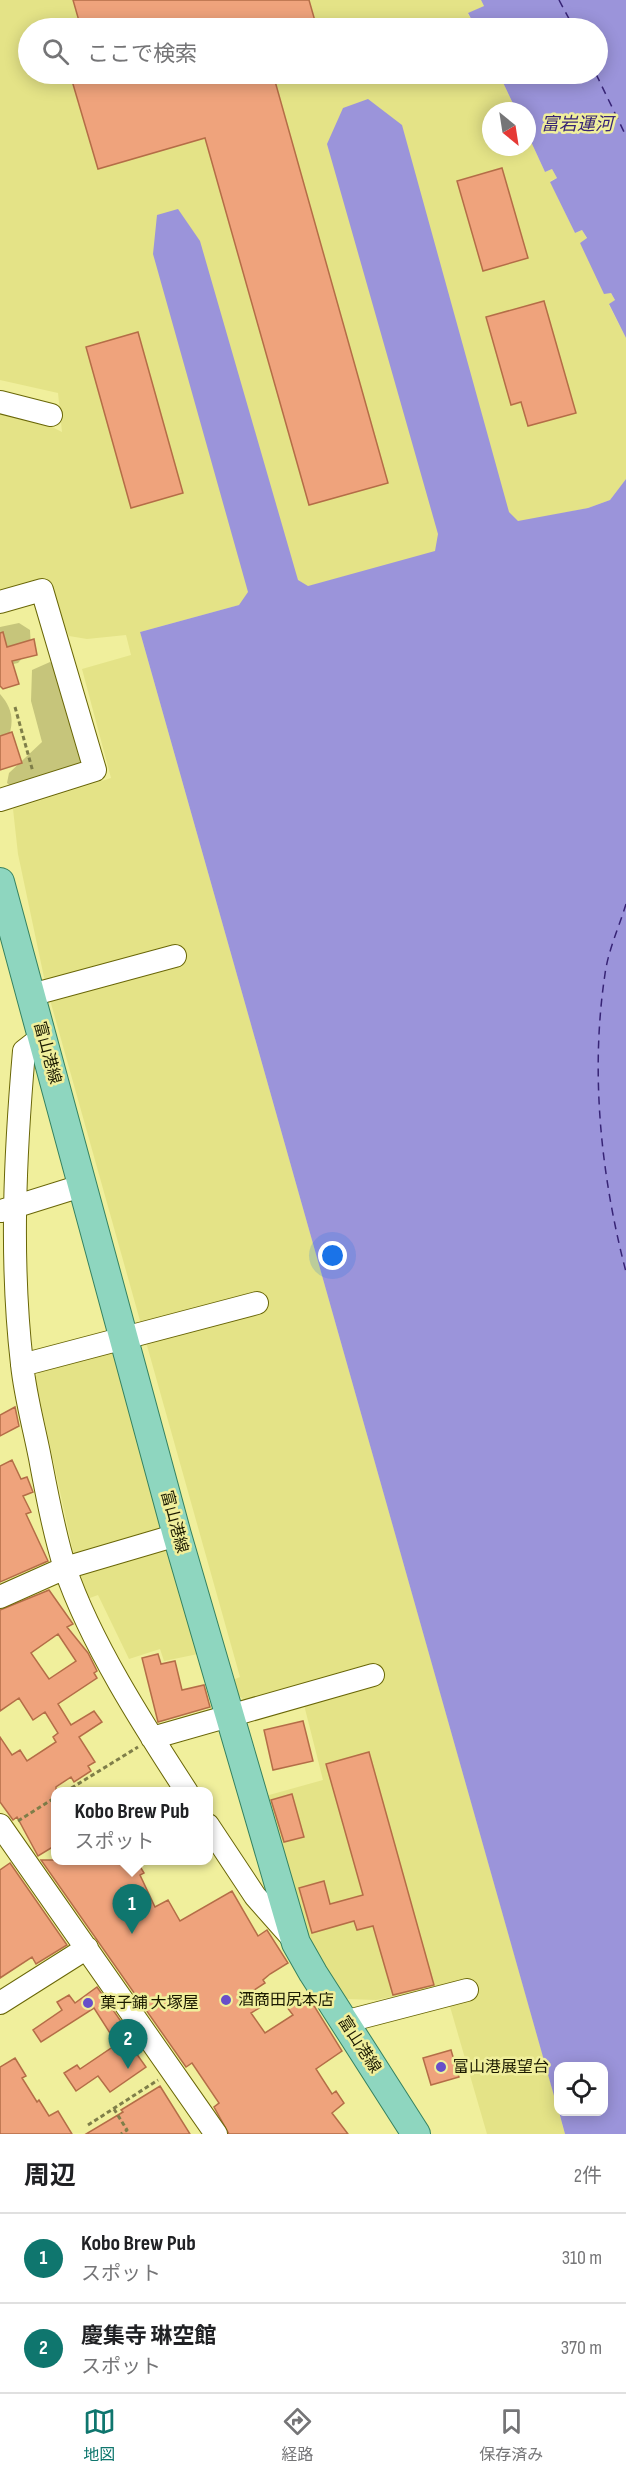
<!DOCTYPE html>
<html lang="ja">
<head>
<meta charset="utf-8">
<style>
  :root { --surface:#fff; --page:#f6f6f6; --text:#202124; --muted:#757577; --line:#e0e0e0; --accent:#0f766e }
  body { margin:0; font-family:"Sofia Sans Condensed","Noto Sans JP",sans-serif; background:var(--page); color:var(--text) }
  .controls { position:absolute; right:18px; bottom:18px; display:grid; overflow:hidden; border-radius:12px; box-shadow:0 3px 15px #0003 }
  .controls button { width:54px; height:54px; display:grid; place-items:center; padding:0; border:0; border-bottom:2px solid var(--line); background:var(--surface); color:var(--text); font:30px sans-serif }
  .compass { position:absolute; left:482px; top:102px; width:54px; height:54px; border-radius:50%; background:var(--surface); box-shadow:0 3px 15px #0003; rotate:150deg }
  .you { position:absolute; left:333px; top:1256px; width:21px; height:21px; margin:-15px; border:4px solid #fff; border-radius:50%; background:#1a73e8; box-shadow:0 0 0 9px #1a73e833 }
  .badge { display:grid; place-items:center; width:39px; height:39px; border-radius:50%; background:var(--accent); color:#fff; font-size:20px; font-weight:700 }
  .pin { position:absolute; translate:-50% -50px; filter:drop-shadow(0 2px 3px #0008) }
  .pin::after { content:''; position:absolute; top:32px; width:21px; height:18px; background:inherit; clip-path:polygon(0 0,100% 0,50% 100%) }
  .popup { position:absolute; left:51px; top:1787px; width:162px; height:78px; box-sizing:border-box; display:grid; place-content:center; border-radius:12px; background:var(--surface); filter:drop-shadow(0 2px 4px #0005); font-size:20px; white-space:nowrap; color:var(--muted) }
  .popup b { font-size:22px; color:var(--text) }
  .popup::after { content:''; position:absolute; left:50%; top:100%; margin-left:-12px; border:12px solid transparent; border-top-color:var(--surface) }
  .list { margin:0; padding:0; list-style:none }
  h2 { display:flex; justify-content:space-between; align-items:center; height:78px; margin:0; padding:0 24px; font-size:26px }
  h2 small { font-size:20px; font-weight:400; color:var(--muted) }
  .list li { display:grid; grid-template-columns:39px 1fr auto; gap:18px; align-items:center; box-sizing:border-box; height:90px; padding:0 24px; border-top:2px solid var(--line) }
  .list b { display:block; font-size:22px; white-space:nowrap }
  .list p { margin:0; font-size:20px; white-space:nowrap; color:var(--muted) }
  .list em { font-size:20px; font-style:normal; color:var(--muted) }
  .icon { flex:none; width:33px; height:33px; fill:none; stroke:currentColor; stroke-width:2; stroke-linecap:round; stroke-linejoin:round }
  .map { position:relative; flex:none; width:626px; height:2134px; overflow:hidden }
  .search { position:absolute; background:var(--surface); box-shadow:0 3px 15px #0003; left:18px; right:18px; top:18px; height:66px; display:flex; align-items:center; gap:15px; box-sizing:border-box; padding:0 21px; border-radius:33px; color:var(--muted); font-size:22px }
  .sheet { height:258px; background:var(--surface) }
  nav { display:flex; justify-content:space-around; align-items:center; box-sizing:border-box; height:84px; border-top:2px solid var(--line); background:var(--surface); font-size:16px; color:var(--muted) }
  nav a { display:grid; justify-items:center; gap:3px }
  nav .on { color:var(--accent) }
  .map>svg:first-child { display:block }
  .built { fill:#e4e387 }
  .green { fill:#c6c57b }
  .water { fill:#9b94da }
  .lines { fill:none; stroke-linecap:round; stroke-linejoin:round }
  .ferry { stroke:#372475; stroke-width:1.5; stroke-dasharray:8 6; stroke-linecap:butt }
  .building { fill:#efa37c; stroke:#b46d47; stroke-width:1.5; fill-rule:evenodd }
  .minor-casing { stroke:#696607; stroke-width:24 }
  .major-casing { stroke:#358260; stroke-width:30 }
  .path { stroke:#7f7e49; stroke-width:3; stroke-dasharray:4.5 3; stroke-linecap:butt }
  .minor { stroke:#fff; stroke-width:22 }
  .major { stroke:#8ed6bf; stroke-width:28 }
  .poi-dot { fill:#684fc9; stroke:#f0ef9c; stroke-width:2 }
  .labels { text-anchor:middle; dominant-baseline:central; stroke-width:5; stroke-linejoin:round; paint-order:stroke }
  .street-label { font-size:16px; fill:#1b1a00; stroke:#f0ef9c }
  .poi-label { font-size:16px; fill:#1b1a00; stroke:#f0ef9c; text-anchor:start }
  .water-label { font-size:18px; font-style:italic; fill:#372475; stroke:#f0ef9c }
</style>
</head>
<body>
<div class="map">
<svg width="626" height="2134" viewBox="0 0 626 2134">
  <rect width="100%" height="100%" fill="#f0ef9c"/>
  <!-- built -->
  <path class="built" d="M0,0H481L484,6L468,14L476,28H28V74H499L516,110L524,107L526,111H491V147H527V133L545,172L552,169L557,178L550,181L575,233L582,230L587,239L580,243L615,300L609,305L626,338V479L610,500L588,508L518,522L435,552L140,632L565,2134H487L444,1986L376,2000L347,1999L306,1936L262,1797L323,1780L300,1689L248,1702L236,1694L233,1680L240,1677L45,982L18,854L13,809L111,778L82,669L131,655L126,635L87,639L69,636L46,580L0,594V412L44,423L62,432L58,393L0,380Z
    M112,1351L163,1525L161,1530L74,1556L35,1377L40,1371Z
    M166,1548L198,1654L164,1661L160,1649L129,1659L98,1595L87,1599L77,1577L80,1573Z"/>
  <!-- green -->
  <path class="green" d="M19,623L30,630L31,648L18,663L8,665L0,656V627Z
    M50,662L62,671L82,760L77,766L13,788L7,783L9,773L42,742L31,701L32,670Z
    M0,694C14,710 14,723 7,742L0,744Z"/>
  <!-- water -->
  <path class="water" d="M481,0H626V338L609,304L615,300L611,293L604,294L580,243L587,238L582,230L575,233L550,182L557,178L552,169L545,172L527,133L528,116L524,107L516,110L499,74H598V28H476L468,13L484,6Z
    M368,99L402,125L509,512L518,521L588,508L610,500L626,479V2134H565L559,2112H604V2066H558V2110L140,632L239,605L248,592L153,254L157,215L178,209L200,241L298,580L308,586L435,551L438,534L327,144L343,108Z"/>
  <g class="lines">
    <!-- ferry -->
    <path class="ferry" d="M559,0L574,28
      M596,74L626,136
      M626,904C619,927 608,951 605,974C590,1073 601,1176 626,1272"/>
  </g>
  <!-- building -->
  <path class="building" d="M73,0H309L317,28H81Z
    M70,74H273L388,483L309,505L205,138L98,169Z
    M502,168L528,258L483,271L457,181Z
    M544,301L576,413L528,426L521,402L511,405L486,317Z
    M138,332L183,493L131,508L86,347Z
    M3,632L7,647L34,639L37,655L12,661L19,684L3,689L0,686V633Z
    M12,732L22,763L0,770V736Z
    M15,1407L19,1426L0,1436V1415Z
    M12,1460L21,1479L27,1477L33,1492L23,1496L31,1512L26,1514L48,1561L0,1582V1466Z
    M49,1590L73,1624L67,1627L88,1653L97,1671L94,1673L97,1678L58,1704L71,1725L94,1711L102,1722L79,1737L95,1762L88,1766L91,1771L74,1782L71,1777L56,1787V1845L38,1856L17,1817L13,1820L0,1802V1737L12,1755L20,1750L27,1761L56,1742L53,1737L58,1733L45,1712L33,1720L19,1698L0,1711V1610ZM58,1634L76,1661L49,1679L31,1653Z
    M158,1654L161,1664L175,1661L182,1690L204,1685L210,1707L158,1722L142,1658Z
    M303,1721L313,1761L273,1770L264,1730Z
    M369,1752L434,1985L393,1995L373,1926L357,1930L354,1921L312,1933L299,1888L324,1881L330,1904L363,1895L326,1764Z
    M292,1794L304,1837L284,1842L271,1800Z
    M41,1860H128L131,1867L138,1863L144,1873L140,1875L155,1907L168,1900L180,1921L232,1891L258,1936L267,1930L288,1963L270,1974L263,1980L265,1983L251,1992L261,2007L251,2013L265,2033L293,2015L283,2002L293,1994L299,2002L308,1996L342,2051L316,2069L332,2094L336,2091L344,2103L332,2113L348,2134H229L214,2107L219,2103L192,2063L186,2067Z
    M10,1863L67,1945L36,1964L32,1957L0,1978V1870Z
    M97,1987L136,2043L131,2046L146,2067L110,2092L98,2076L76,2091L64,2073L77,2065L80,2069L117,2044L94,2008L41,2042L33,2030L62,2010L57,2002L69,1995L75,2003Z
    M451,2050L459,2077L431,2085L423,2058Z
    M15,2058L26,2076L22,2078L37,2102L39,2100L49,2116L58,2111L72,2134H0V2067Z
    M160,2086L190,2134H86L123,2112L121,2110Z"/>
  <g class="lines">
    <!-- minor casing -->
    <g class="minor-casing">
      <path id="minor" d="M0,402L51,415
        M0,602L42,590L95,770L0,800
        M31,995L175,956
        M42,1037L24,1051C15,1155 10,1260 22,1364C25,1395 34,1427 40,1458C47,1495 54,1533 65,1568C90,1642 144,1726 187,1792
        M1,1211L81,1186
        M22,1365L257,1303
        M0,1597L65,1568L177,1535
        M152,1738L373,1675
        M0,1825L216,2134
        M208,1825L255,1896L293,1939
        M0,2003L87,1948
        M344,2022L467,1990"/>
    </g>
    <!-- major casing -->
    <g class="major-casing">
      <path id="major" d="M0,882L177,1535L296,1943L313,1973L416,2134"/>
    </g>
    <!-- path -->
    <path class="path" d="M15,707L33,772
      M65,1792L138,1747
      M18,1821L56,1797
      M114,2109L127,2130L121,2134
      M88,2125L158,2080"/>
    <!-- minor -->
    <use href="#minor" class="minor"/>
    <!-- major -->
    <use href="#major" class="major"/>
  </g>
  <!-- markers -->
  <g class="poi-dot">
    <circle cx="226" cy="2000" r="6"/>
    <circle cx="88" cy="2003" r="6"/>
    <circle cx="441" cy="2067" r="6"/>
  </g>
  <g class="labels">
    <!-- street labels -->
    <g class="street-label">
      <text transform="translate(47 1053) rotate(75)">富山港線</text>
      <text transform="translate(174 1522) rotate(75)">富山港線</text>
      <text transform="translate(359 2045) rotate(57)">富山港線</text>
    </g>
    <!-- poi labels -->
    <g class="poi-label">
      <text x="238" y="2000">酒商田尻本店</text>
      <text x="100" y="2003">菓子鋪 大塚屋</text>
      <text x="453" y="2067">富山港展望台</text>
    </g>
    <!-- water labels -->
    <g class="water-label">
      <text x="577" y="124">富岩運河</text>
    </g>
  </g>
</svg>
<div class="controls">
<button><svg class="icon" aria-label="locate" viewBox="0 0 24 24"><circle cx="12" cy="12" r="6"/><path d="M12 2v4M12 18v4M2 12h4M18 12h4"/></svg></button>
</div>
<svg class="compass" viewBox="-18 -18 36 36"><path d="M0-13l5 13h-10z" fill="#e53935"/><path d="M0 13l5-13h-10z" fill="#757577"/></svg>
<div class="you"></div>
<div class="pin badge" style="left:132px;top:1934px">1</div>
<div class="popup"><b>Kobo Brew Pub</b>スポット</div>
<div class="pin badge" style="left:128px;top:2069px">2</div>
<div class="search"><svg class="icon" aria-label="search" viewBox="0 0 24 24"><circle cx="10" cy="10" r="6"/><path d="M15 15l6 6"/></svg>ここで検索</div>
</div>
<section class="sheet">
<h2>周辺<small>2件</small></h2>
<ul class="list">
<li><span class="badge">1</span><div><b>Kobo Brew Pub</b><p>スポット</p></div><em>310 m</em></li>
<li><span class="badge">2</span><div><b>慶集寺 琳空館</b><p>スポット</p></div><em>370 m</em></li>
</ul>
</section>
<nav>
<a class="on"><svg class="icon" aria-label="map" viewBox="0 0 24 24"><path d="M3 6l6-2 6 2 6-2v14l-6 2-6-2-6 2zM9 4v14M15 6v14"/></svg>地図</a>
<a><svg class="icon" aria-label="directions" viewBox="0 0 24 24"><path d="M12 3l9 9-9 9-9-9zM9 14v-3h6M13 9l2 2-2 2"/></svg>経路</a>
<a><svg class="icon" aria-label="saved" viewBox="0 0 24 24"><path d="M7 4h10v16l-5-4-5 4z"/></svg>保存済み</a>
</nav>
</body>
</html>
